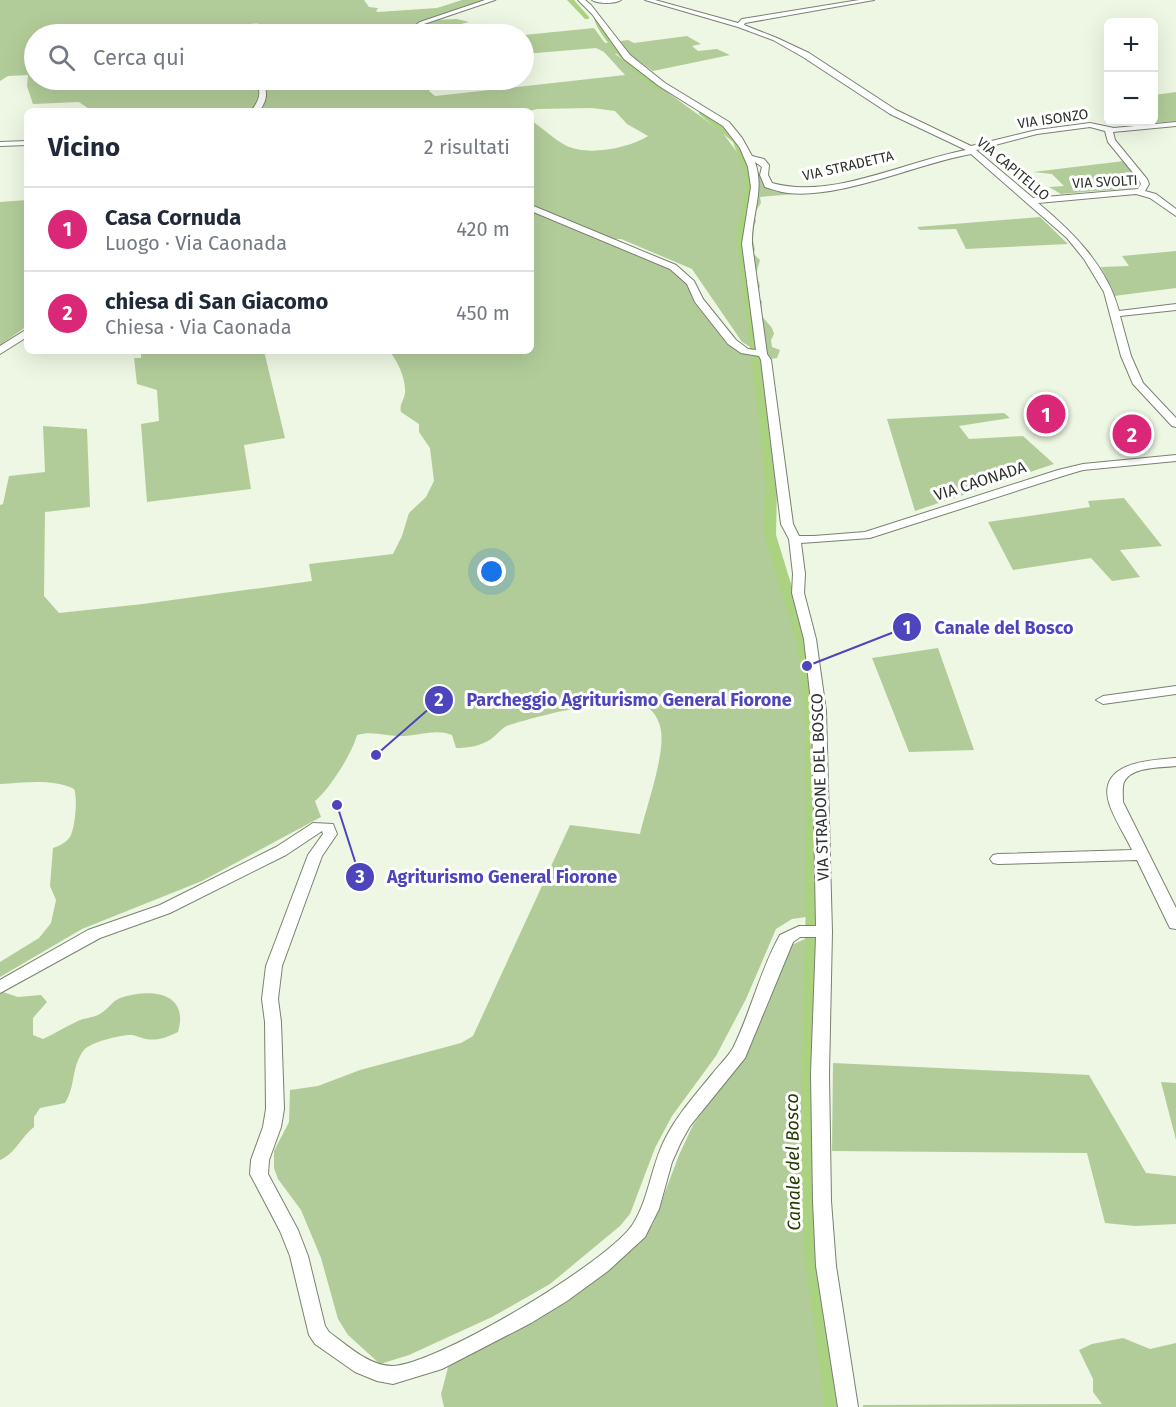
<!DOCTYPE html>
<html lang="it">
<head>
<meta charset="utf-8">
<style>
  :root { --surface:#fff; --page:#f6f6f7; --text:#1f2937; --muted:#747a83; --line:#e0e1e3; --accent:#db2777 }
  body { margin:0; font-family:"Fira Sans",sans-serif; background:var(--page); color:var(--text) }
  .controls { position:absolute; right:18px; top:18px; display:grid; overflow:hidden; border-radius:9px; box-shadow:0 6px 24px #0002 }
  .controls button { width:54px; height:54px; display:grid; place-items:center; padding:0; border:0; border-bottom:2px solid var(--line); background:var(--surface); color:var(--text); font:30px sans-serif }
  .you { position:absolute; left:492px; top:572px; width:21px; height:21px; margin:-15px; border:4px solid #fff; border-radius:50%; background:#1a73e8; box-shadow:0 0 0 9px #1a73e833 }
  .badge { display:grid; place-items:center; width:39px; height:39px; border-radius:50%; background:var(--accent); color:#fff; font-size:20px; font-weight:700 }
  .pin { position:absolute; translate:-50% -50%; border:3px solid #fff; box-shadow:0 2px 6px #0006 }
  .list { margin:0; padding:0; list-style:none }
  h2 { display:flex; justify-content:space-between; align-items:center; height:78px; margin:0; padding:0 24px; font-size:26px }
  h2 small { font-size:20px; font-weight:400; color:var(--muted) }
  .list li { display:grid; grid-template-columns:39px 1fr auto; gap:18px; align-items:center; box-sizing:border-box; height:84px; padding:0 24px; border-top:2px solid var(--line) }
  .list b { display:block; font-size:22px; white-space:nowrap }
  .list p { margin:0; font-size:20px; white-space:nowrap; color:var(--muted) }
  .list em { font-size:20px; font-style:normal; color:var(--muted) }
  .icon { flex:none; width:33px; height:33px; fill:none; stroke:currentColor; stroke-width:2; stroke-linecap:round; stroke-linejoin:round }
  .map { position:relative; flex:none; width:1176px; height:1407px; overflow:hidden }
  .search { position:absolute; background:var(--surface); box-shadow:0 6px 24px #0002; left:24px; top:24px; width:510px; height:66px; display:flex; align-items:center; gap:15px; box-sizing:border-box; padding:0 21px; border-radius:33px; color:var(--muted); font-size:22px }
  .panel { position:absolute; background:var(--surface); box-shadow:0 6px 24px #0002; left:24px; top:108px; width:510px; height:246px; border-radius:9px }
  .map>svg:first-child { display:block }
  .green { fill:#b2cc99 }
  .lines { fill:none; stroke-linecap:round; stroke-linejoin:round }
  .canal { fill:#aad280; fill-rule:evenodd }
  .street-casing { stroke:#798270; stroke-width:2 }
  .street { fill:#fff; fill-rule:evenodd }
  .wall { fill:#3b4335 }
  .building { fill:#454e3e; stroke:#30372b; stroke-width:1.5 }
  .labels { text-anchor:middle; dominant-baseline:central; stroke-width:6; stroke-linejoin:round; paint-order:stroke }
  .far-street-label { font-size:14px; fill:#2e322b; stroke:#fff }
  .street-label { font-size:16px; fill:#2e322b; stroke:#fff }
  .water-label { font-size:18px; font-style:italic; fill:#233a00; stroke:#fff }
  .leader { fill:none; stroke:#4c45bc; stroke-width:2 }
  .callout-dot { fill:#4c45bc; stroke:#fff; stroke-width:2 }
  .mark-label { font-size:18px; text-anchor:middle; font-weight:bold; fill:#fff }
  .callout-label { font-size:18px; text-anchor:middle; font-weight:bold; fill:#4c45bc; stroke:#fff; stroke-width:6; stroke-linejoin:round; paint-order:stroke }
</style>
</head>
<body>
<div class="map">
<svg width="1176" height="1407" viewBox="0 0 1176 1407">
  <rect width="100%" height="100%" fill="#edf7e3"/>
  <!-- green -->
  <path class="green" d="M0,0H364L369,7L378,8L376,11L378,12L437,8L462,0H498L433,17L434,20L457,19L469,22C452,26 444,32 427,34H266C262,15 244,27 234,30C225,32 215,29 210,34H34V80H429L431,87L429,91L435,96L625,75L604,52L596,48L524,54V35L594,28L605,43L628,40L634,43L687,36L701,44L692,46L698,51L717,49L730,55L653,71L625,52L615,54L722,132L740,156L756,166L765,187L774,191L806,193L760,197L761,203L754,214L756,222L751,229L755,250L753,253L760,260L756,274L760,286L757,297L762,301L761,315L772,328L774,334L771,340L772,347L780,350L777,358L771,359L742,342L692,269L621,239H606L681,272L698,301L747,353L757,360L771,481L767,521L769,544L785,586L803,665L813,916L792,919L776,929L746,999L716,1056L672,1116L655,1148L630,1214L620,1226L550,1284L492,1317L409,1355L380,1364L348,1335L338,1319L321,1258L301,1210L278,1179L274,1168V1151L289,1122L290,1090L318,1086L360,1070L461,1043L473,1036L570,825L640,834C646,808 665,755 661,731C660,722 654,709 644,706C618,695 537,716 509,725C501,728 498,734 491,739C481,746 468,748 456,748L452,735C436,729 422,735 405,736C388,737 373,730 357,735C353,752 329,790 315,801L321,817L202,881L82,929L0,977V962L39,938L51,923L56,900L50,886L53,848C59,846 66,843 70,837C75,828 78,798 74,789C51,778 24,783 0,784V505L3,504L9,476L45,472L43,426L87,429L90,507L45,512L44,596L59,613L143,604L312,581L309,564L393,554L402,536L409,513L426,497L434,481L430,448L419,432V424L401,412C399,404 404,401 405,393C406,379 398,361 389,351H531V120C542,128 554,139 565,145C587,157 629,148 648,136L627,124L615,111L592,108L537,109L529,111H92L79,102L33,104L27,86L28,75L8,76L0,81Z
    M1176,92V121L1142,124L1138,122H1154V95Z
    M1124,161L1139,182L1132,188L1061,194L1049,187L1064,186L1052,174L1033,172Z
    M27,200V326L0,345V202Z
    M1040,217L1068,244L966,249L956,229L920,230L917,227Z
    M1176,251V288L1114,296L1101,267L1129,266L1122,256Z
    M141,351H264L285,438L244,445L251,489L147,502L141,424L159,421L157,390L137,384L134,358H141Z
    M1004,413L1010,418L959,426L969,439L1023,436L1054,464L915,511L887,419Z
    M1124,498L1162,546L1120,550L1140,577L1112,581L1091,558L1013,570L988,522L1090,507L1088,501Z
    M938,648L974,750L909,752L872,658Z
    M805,939L817,941L808,1114L807,1192L813,1266L835,1407H444L441,1394L449,1364L505,1337L565,1302L640,1240L653,1224L679,1155L693,1125L738,1064L768,1005L787,947Z
    M3,992L18,997L41,995L47,1002L33,1018V1035L43,1039C54,1034 65,1027 76,1022C83,1018 91,1018 98,1015C107,1011 112,1001 120,998C149,988 190,991 178,1032C166,1038 155,1042 142,1038C141,1038 134,1035 133,1035C123,1034 90,1042 84,1050C71,1066 76,1086 65,1103L40,1108L34,1117V1127C21,1137 15,1154 0,1160V994Z
    M833,1063L1089,1075L1146,1173L1176,1176V1224L1135,1226L1105,1223L1087,1153L832,1151Z
    M1161,1082L1176,1083V1140Z
    M1123,1338L1150,1349L1176,1343V1407H863V1405L1102,1404L1093,1392V1379L1079,1350L1092,1344Z"/>
  <g class="lines">
    <!-- canal -->
    <path class="canal" d="M567,0H574L589,17V19H585Z
      M594,18H598C618,48 640,70 671,89V93C649,93 597,37 594,18Z
      M699,110H705L727,126L740,139L752,171L754,189L744,233L774,448L777,487L776,535L808,639L814,666L820,744L822,900L817,1175L823,1261L845,1407H825L805,1261L799,1175L806,900V744L800,666L796,639L764,535L765,487L762,448L736,233L746,189L744,171L733,142L699,114Z"/>
    <!-- street casing -->
    <g class="street-casing">
      <path id="street" d="M485,0H495L424,24L410,34H403L420,22Z
        M578,0H585L591,5L630,55L665,83L729,122L742,138L752,156L764,159L769,165L768,175L772,183C832,200 906,161 966,150L890,114L803,57L773,40L738,27L645,0H655L738,23L742,19L859,0H874L745,23L744,25L777,38L809,53L896,110L971,146L1037,130L1090,123L1114,128L1176,122V126L1113,132L1115,140L1147,179L1149,184L1145,191L1156,194L1176,209V216L1150,198L1136,194L1038,203C1073,232 1107,266 1119,311L1176,304V310L1120,316L1131,356L1143,383L1176,418V427L1172,426L1133,384L1121,356L1104,292L1084,259L1067,238L971,154C916,164 841,199 788,193C780,192 772,189 765,187L760,175L762,167L755,162C765,191 751,215 752,244L767,354L771,360L793,524L799,536H814L865,532L1058,470L1083,464L1176,455V461L1083,470L1066,475L870,538L801,543L805,574L804,593L816,639L826,711L832,932L829,1074L831,1201L836,1266L858,1407H838L816,1266L813,1201L811,1074L816,937H800L793,942L745,1058L690,1126L681,1142L672,1162L659,1209L645,1237L608,1271L567,1301L531,1323L442,1369L393,1384L377,1381L355,1372L315,1344L309,1335L290,1256L280,1231L250,1174L251,1160L263,1127L266,1109L265,1022L262,999L266,966L308,855L323,834L322,831L286,855L170,913L100,938L0,993V980L88,930L160,905L276,847L313,823L333,824L337,834L322,856L282,966L278,999L281,1022L284,1109L281,1127L269,1160L268,1174L298,1230L308,1256L325,1326L329,1332C347,1345 369,1366 392,1366C435,1366 610,1261 633,1224C649,1199 651,1166 665,1139C677,1115 696,1094 713,1073C719,1065 728,1057 733,1048C751,1012 760,970 780,935L799,926H816L812,711L804,639L792,593L793,574L789,539L781,524L761,360L759,356L741,353L728,344L695,302L687,284L670,269L531,211V205L676,265L694,281L703,299L736,340L748,349L756,350L742,244L751,187L748,167L740,148L723,126L659,86L624,59L592,14ZM1090,127L1105,131L1108,142L1139,180L1141,184L1138,189L1033,198L976,150L1037,134Z
        M592,0H621C615,4 598,4 592,0Z
        M249,80L263,82C268,93 267,101 259,111H251C256,105 263,94 257,86C255,83 251,82 249,80Z
        M27,141V145L0,146V142Z
        M27,329V337L0,354V346Z
        M1176,686V694L1103,704L1096,700L1103,696Z
        M1176,758V766C1161,768 1132,766 1124,782C1122,787 1123,796 1123,802L1176,908V929L1170,928L1168,924L1137,860L998,864L993,863L990,859L993,855L998,854L1132,850C1125,835 1114,819 1109,803C1097,762 1150,760 1176,758Z"/>
    </g>
    <!-- street -->
    <use href="#street" class="street"/>
  </g>
  <!-- wall -->
  <path class="wall" d="M1033,397L1062,410L1060,420L1043,422L1032,408Z"/>
  <!-- building -->
  <path class="building" d="M1051,395L1062,410L1044,411L1033,397Z"/>
  <g class="labels">
    <!-- far-street labels -->
    <g class="far-street-label">
      <text transform="translate(1053 119) rotate(-8)">VIA ISONZO</text>
      <text transform="translate(848 166) rotate(-13)">VIA STRADETTA</text>
      <text transform="translate(1013 169) rotate(40)">VIA CAPITELLO</text>
      <text transform="translate(1105 182) rotate(-3)">VIA SVOLTI</text>
    </g>
    <!-- street labels -->
    <g class="street-label">
      <text transform="translate(980 481) rotate(-18)">VIA CAONADA</text>
      <text transform="translate(820 787) rotate(-92)">VIA STRADONE DEL BOSCO</text>
    </g>
    <!-- water labels -->
    <g class="water-label">
      <text transform="translate(793 1162) rotate(-91)">Canale del Bosco</text>
    </g>
  </g>
  <!-- callouts -->
  <path class="leader" d="M807 666L907 627M376 755L439 700M337 805L360 877"/>
  <g class="callout-dot">
    <circle cx="807" cy="666" r="6"/>
    <circle cx="376" cy="755" r="6"/>
    <circle cx="337" cy="805" r="6"/>
    <circle cx="907" cy="627" r="15"/>
    <circle cx="439" cy="700" r="15"/>
    <circle cx="360" cy="877" r="15"/>
  </g>
  <g class="mark-label">
    <text x="907" y="634">1</text>
    <text x="439" y="706">2</text>
    <text x="360" y="883">3</text>
  </g>
  <g class="callout-label">
    <text x="1004" y="634">Canale del Bosco</text>
    <text x="629" y="706">Parcheggio Agriturismo General Fiorone</text>
    <text x="502" y="883">Agriturismo General Fiorone</text>
  </g>
</svg>
<div class="controls">
<button>+</button>
<button>−</button>
</div>
<div class="you"></div>
<div class="pin badge" style="left:1046px;top:414px">1</div>
<div class="pin badge" style="left:1132px;top:434px">2</div>
<div class="search"><svg class="icon" aria-label="search" viewBox="0 0 24 24"><circle cx="10" cy="10" r="6"/><path d="M15 15l6 6"/></svg>Cerca qui</div>
<section class="panel">
<h2>Vicino<small>2 risultati</small></h2>
<ul class="list">
<li><span class="badge">1</span><div><b>Casa Cornuda</b><p>Luogo · Via Caonada</p></div><em>420 m</em></li>
<li><span class="badge">2</span><div><b>chiesa di San Giacomo</b><p>Chiesa · Via Caonada</p></div><em>450 m</em></li>
</ul>
</section>
</div>
</body>
</html>
